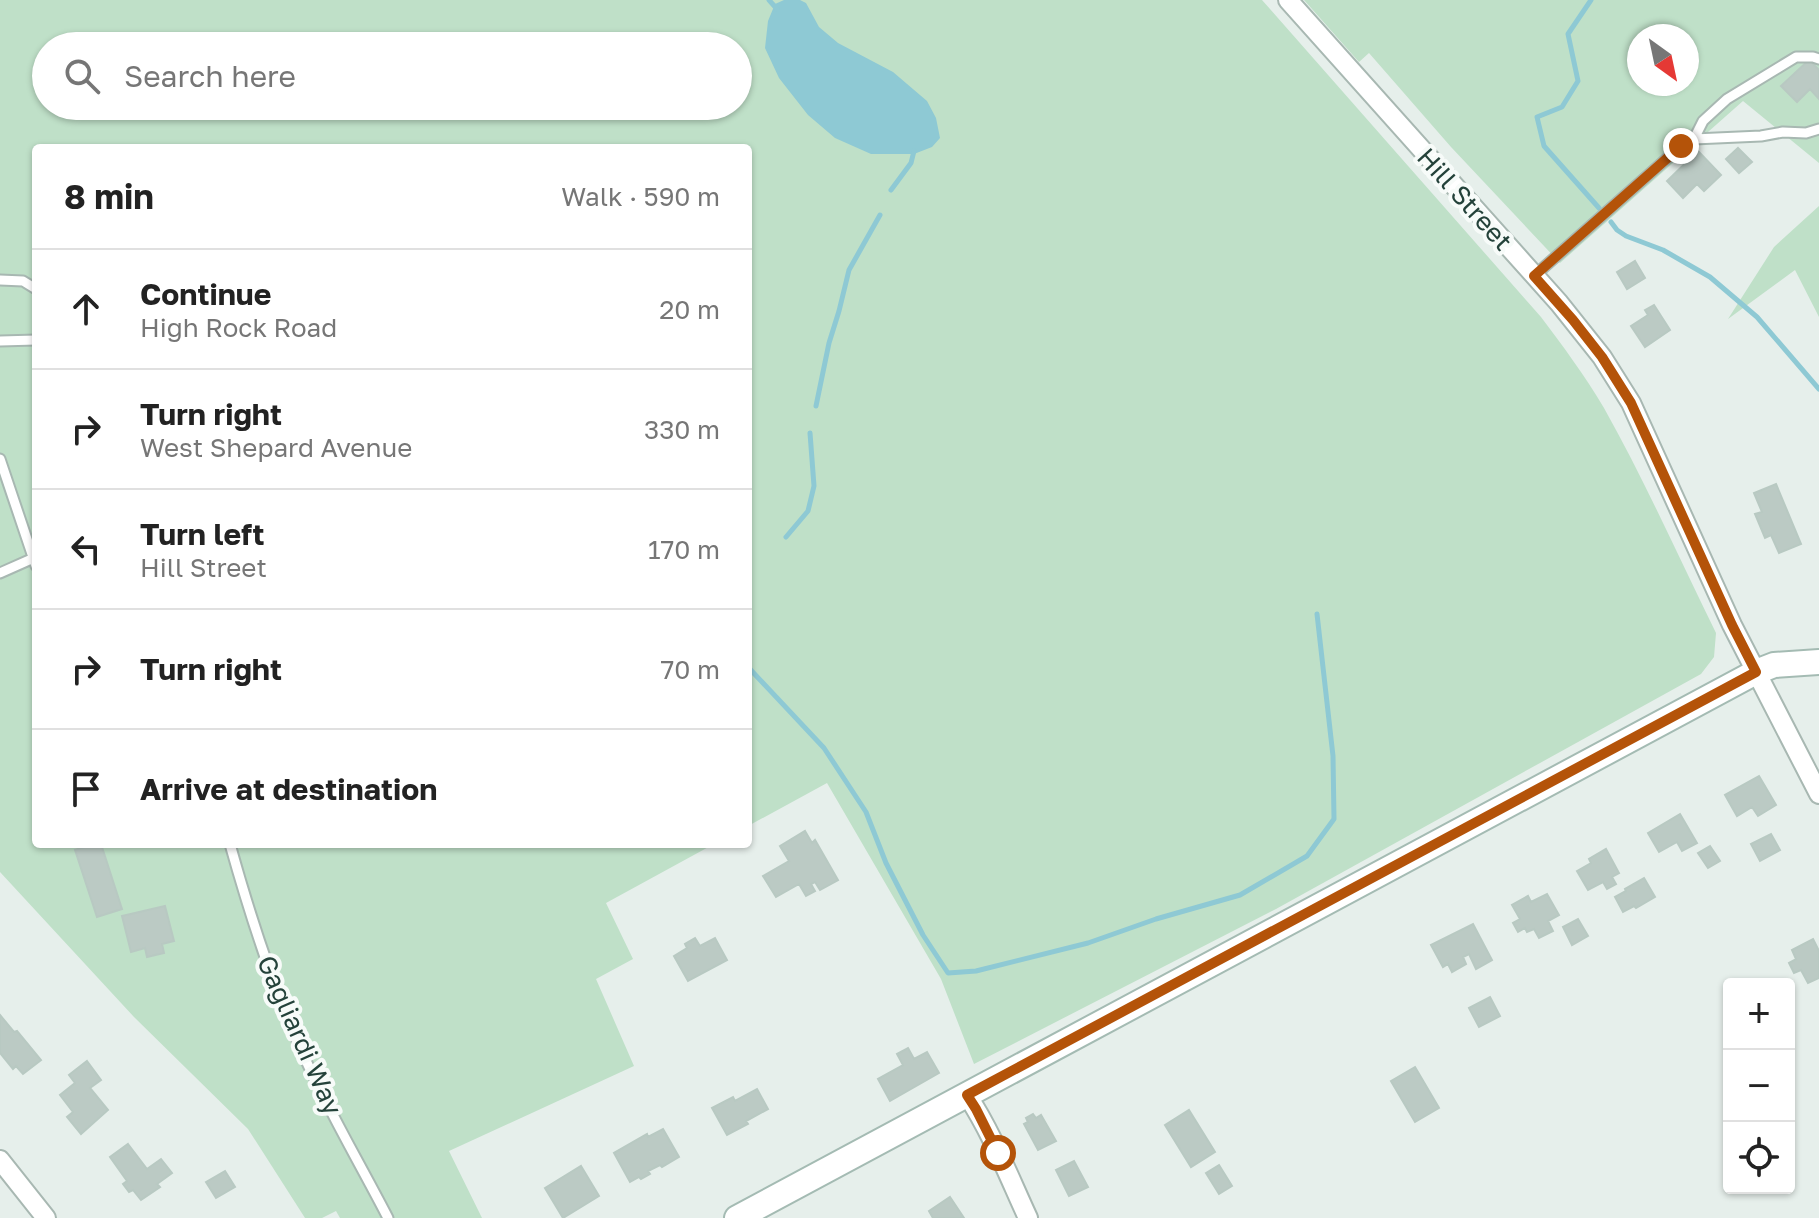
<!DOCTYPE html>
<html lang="en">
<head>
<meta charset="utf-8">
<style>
  :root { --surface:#fff; --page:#f2f2f2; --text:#222; --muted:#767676; --line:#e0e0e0 }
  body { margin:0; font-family:"Golos Text",sans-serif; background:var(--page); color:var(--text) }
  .controls { position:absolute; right:24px; bottom:24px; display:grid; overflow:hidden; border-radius:8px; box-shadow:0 2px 6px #0004 }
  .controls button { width:72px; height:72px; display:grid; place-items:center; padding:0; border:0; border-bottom:2px solid var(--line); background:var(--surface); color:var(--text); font:40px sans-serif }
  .compass { position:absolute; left:1627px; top:24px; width:72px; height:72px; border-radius:50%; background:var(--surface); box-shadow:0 2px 6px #0004; rotate:147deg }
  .stop { position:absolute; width:24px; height:24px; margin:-18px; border:6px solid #b45309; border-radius:50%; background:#fff }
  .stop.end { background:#b45309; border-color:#fff; box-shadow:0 2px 8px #0008 }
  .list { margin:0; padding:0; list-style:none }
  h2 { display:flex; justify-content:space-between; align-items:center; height:104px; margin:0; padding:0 32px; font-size:34px }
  h2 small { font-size:26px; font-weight:400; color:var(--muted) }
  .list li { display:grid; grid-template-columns:52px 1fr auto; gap:24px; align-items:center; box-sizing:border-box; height:120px; padding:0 32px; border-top:2px solid var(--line) }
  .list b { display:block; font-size:30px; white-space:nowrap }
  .list p { margin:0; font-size:26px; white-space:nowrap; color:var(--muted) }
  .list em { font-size:26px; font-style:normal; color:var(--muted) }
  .icon { flex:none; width:44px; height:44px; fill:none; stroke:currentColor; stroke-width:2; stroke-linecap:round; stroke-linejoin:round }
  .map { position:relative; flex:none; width:1819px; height:1218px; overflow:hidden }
  .search { position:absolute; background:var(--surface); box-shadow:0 2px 6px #0004; left:32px; top:32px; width:720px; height:88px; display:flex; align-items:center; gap:20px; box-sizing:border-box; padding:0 28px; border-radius:44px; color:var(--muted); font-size:30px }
  .panel { position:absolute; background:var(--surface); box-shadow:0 2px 6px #0004; left:32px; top:144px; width:720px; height:704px; border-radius:8px }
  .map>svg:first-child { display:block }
  .green { fill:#bfe0c8; fill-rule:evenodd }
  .water { fill:#8ec9d4 }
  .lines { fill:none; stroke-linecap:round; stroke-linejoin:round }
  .stream { stroke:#8ec9d4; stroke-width:5 }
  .building { fill:#bbcac4; stroke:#b8c9c2; stroke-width:2 }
  .lane-casing { stroke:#a8b8b2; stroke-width:13 }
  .street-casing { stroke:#a8b8b2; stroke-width:22 }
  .secondary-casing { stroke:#a4bbb3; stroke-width:28 }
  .lane { stroke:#fff; stroke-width:9 }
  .street { stroke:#fff; stroke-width:18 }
  .secondary { stroke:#fff; stroke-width:24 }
  .route { stroke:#b45309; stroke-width:10 }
  .labels { text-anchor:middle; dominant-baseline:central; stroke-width:8; stroke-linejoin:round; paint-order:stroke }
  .street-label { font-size:26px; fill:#24423a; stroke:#f7fbf9 }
</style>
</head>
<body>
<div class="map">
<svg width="1819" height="1218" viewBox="0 0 1819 1218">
  <rect width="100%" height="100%" fill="#e6efeb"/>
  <!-- green -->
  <path class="green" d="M0,0H1262L1541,317C1563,346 1585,376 1604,408C1645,481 1679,558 1716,633L1714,657L1701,674L1276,909L974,1064L941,979L827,783L748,826V148H36V844H714L606,903L633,959L596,979L634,1066L449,1151L482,1218H340L336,1211L322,1218H305L248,1129L134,1017L0,872ZM46,46H738V106H46Z
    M1304,0H1819V163L1743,101L1560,263L1451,147L1369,53L1359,62ZM1639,36H1687V84H1639Z
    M1819,206V317L1795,270L1728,319L1774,247Z"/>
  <!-- water -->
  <path class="water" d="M784,0H800L806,3L819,27L838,43L893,72L927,101L936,118L940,138L932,147L914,154H871L835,138L808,115L779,78L765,48L768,21L775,4Z"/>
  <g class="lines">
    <!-- stream -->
    <path class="stream" d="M769,0L777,9
      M1591,0L1568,34L1578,81L1562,107L1537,117L1544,146L1599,208
      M891,190L911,163L914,151
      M1611,222L1617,230L1626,236L1663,250L1710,277L1757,317L1819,389
      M816,406L829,343L839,311L849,270L880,215
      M786,537L808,511L814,486L810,433
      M748,667L824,748L866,812L886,863L923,935L948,973L976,971L1088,943L1156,919L1240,895L1307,856L1334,819L1333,756L1317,614"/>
  </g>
  <!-- building -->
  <path class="building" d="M1809,60L1819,70V99L1810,89L1797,102L1781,86Z
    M1738,148L1752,162L1739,173L1726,159Z
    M1698,151L1721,175L1704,191L1697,184L1683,198L1667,181Z
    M1635,261L1645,278L1627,289L1617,272Z
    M1654,305L1670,330L1645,347L1631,326L1648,315L1645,310Z
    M1776,484L1801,544L1779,553L1771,535L1765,538L1755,514L1762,512L1754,493Z
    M1759,776L1776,805L1758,816L1752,807L1737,816L1725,795Z
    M1680,814L1697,843L1682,851L1677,842L1659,852L1648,833Z
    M805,831L812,843L815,840L838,880L820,890L815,882L811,884L815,891L806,896L799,884L776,897L763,876L789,861L780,846Z
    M1771,834L1780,850L1760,861L1751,844Z
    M93,844H101L122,909L97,917L75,850Z
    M1710,846L1720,861L1708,868L1698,853Z
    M1606,849L1619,873L1612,877L1616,884L1607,889L1603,882L1588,890L1577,871L1591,863L1589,859Z
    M1644,878L1655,897L1636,908L1634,906L1623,912L1615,897L1626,891L1625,889Z
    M1547,894L1559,915L1548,921L1553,931L1539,938L1534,929L1527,932L1525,928L1518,932L1513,923L1520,919L1512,905L1528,896L1531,902Z
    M165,906L174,941L162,944L164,953L147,957L145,948L131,952L122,916Z
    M1578,919L1588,936L1572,945L1563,927Z
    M1473,924L1492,960L1476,969L1469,954L1463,957L1466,964L1452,972L1448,964L1443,967L1431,945Z
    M695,938L700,946L715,938L727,960L688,981L674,956L687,948L685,944Z
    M1813,939L1819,951V978L1808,983L1801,970L1794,973L1789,963L1796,959L1792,950Z
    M1490,997L1500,1016L1479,1027L1469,1008Z
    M0,1015L14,1032L17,1031L41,1060L23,1074L16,1066L13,1069L0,1053Z
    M908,1048L914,1059L927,1052L939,1073L890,1101L878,1079L903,1065L897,1054Z
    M87,1061L101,1080L90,1088L108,1110L81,1134L67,1117L73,1112L60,1095L75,1083L69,1075Z
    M1415,1067L1439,1108L1415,1122L1391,1081Z
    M757,1089L768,1109L746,1121L748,1124L727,1135L712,1108L733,1097L735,1101Z
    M1189,1110L1215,1152L1191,1167L1165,1125Z
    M1033,1114L1036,1118L1041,1115L1056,1141L1038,1150L1024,1124L1028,1122L1026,1118Z
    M663,1129L679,1157L662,1167L660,1165L648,1171L650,1174L641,1179L639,1177L630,1182L614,1153L647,1134L648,1137Z
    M128,1144L147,1169L161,1159L172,1173L157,1184L160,1187L141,1200L133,1190L129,1192L123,1184L127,1181L110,1157Z
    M1074,1161L1088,1187L1069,1196L1056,1170Z
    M1219,1165L1232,1186L1219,1194L1206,1173Z
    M581,1166L599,1196L563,1218L545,1188Z
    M225,1171L235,1187L216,1198L206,1182Z
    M950,1197L964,1218H933L929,1211Z"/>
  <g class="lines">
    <!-- lane casing -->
    <g class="lane-casing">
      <path id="lane" d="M1694,139L1703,121L1727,99L1796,57H1813L1819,59
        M1534,276L1681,146L1694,139L1761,136L1783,132L1806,133L1819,129
        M0,280L23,281L36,289
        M0,341L36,340
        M0,459L36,566
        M0,573L36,557
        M230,844C249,912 270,978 298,1043C324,1103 358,1160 388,1218"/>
    </g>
    <!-- street casing -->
    <g class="street-casing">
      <path id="street" d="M1288,0L1559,303L1602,357L1631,403L1732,625L1819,794
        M967,1095C992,1133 1009,1177 1028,1218
        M0,1160L46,1218"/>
    </g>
    <!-- secondary casing -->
    <g class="secondary-casing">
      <path id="secondary" d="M737,1218L1756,672L1774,665L1819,662"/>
    </g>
    <!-- lane -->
    <use href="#lane" class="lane"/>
    <!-- street -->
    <use href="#street" class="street"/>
    <!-- secondary -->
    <use href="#secondary" class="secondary"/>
  </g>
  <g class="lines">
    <!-- route -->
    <path class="route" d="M998,1153L976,1109L967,1095L1756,672L1732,625L1631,403L1602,357L1573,320L1534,276L1681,146"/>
  </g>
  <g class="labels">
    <!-- street labels -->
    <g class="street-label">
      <text transform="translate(1465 199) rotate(48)">Hill Street</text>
      <text transform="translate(300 1035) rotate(66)">Gagliardi Way</text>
    </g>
  </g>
</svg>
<div class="controls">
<button>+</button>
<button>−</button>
<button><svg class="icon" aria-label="locate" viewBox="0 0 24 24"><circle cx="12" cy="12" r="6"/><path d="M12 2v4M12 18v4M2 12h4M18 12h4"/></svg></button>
</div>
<svg class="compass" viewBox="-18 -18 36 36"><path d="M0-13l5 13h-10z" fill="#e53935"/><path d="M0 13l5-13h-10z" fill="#767676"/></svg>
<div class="stop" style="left:998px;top:1153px"></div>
<div class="stop end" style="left:1681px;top:146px"></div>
<div class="search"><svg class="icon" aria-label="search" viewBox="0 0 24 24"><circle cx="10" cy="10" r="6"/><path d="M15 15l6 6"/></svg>Search here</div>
<section class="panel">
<h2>8 min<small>Walk · 590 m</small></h2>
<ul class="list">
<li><svg class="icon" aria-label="ahead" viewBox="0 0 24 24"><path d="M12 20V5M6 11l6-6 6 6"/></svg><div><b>Continue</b><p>High Rock Road</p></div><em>20 m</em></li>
<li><svg class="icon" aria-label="right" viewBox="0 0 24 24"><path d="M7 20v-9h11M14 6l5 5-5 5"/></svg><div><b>Turn right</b><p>West Shepard Avenue</p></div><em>330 m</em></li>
<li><svg class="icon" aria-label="left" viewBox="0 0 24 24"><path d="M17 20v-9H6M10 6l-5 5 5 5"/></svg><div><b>Turn left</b><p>Hill Street</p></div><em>170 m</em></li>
<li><svg class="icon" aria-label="right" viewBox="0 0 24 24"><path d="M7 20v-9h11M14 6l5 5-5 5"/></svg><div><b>Turn right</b></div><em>70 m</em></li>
<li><svg class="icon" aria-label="arrive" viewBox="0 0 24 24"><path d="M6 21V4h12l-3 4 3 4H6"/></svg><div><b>Arrive at destination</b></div></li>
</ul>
</section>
</div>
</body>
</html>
